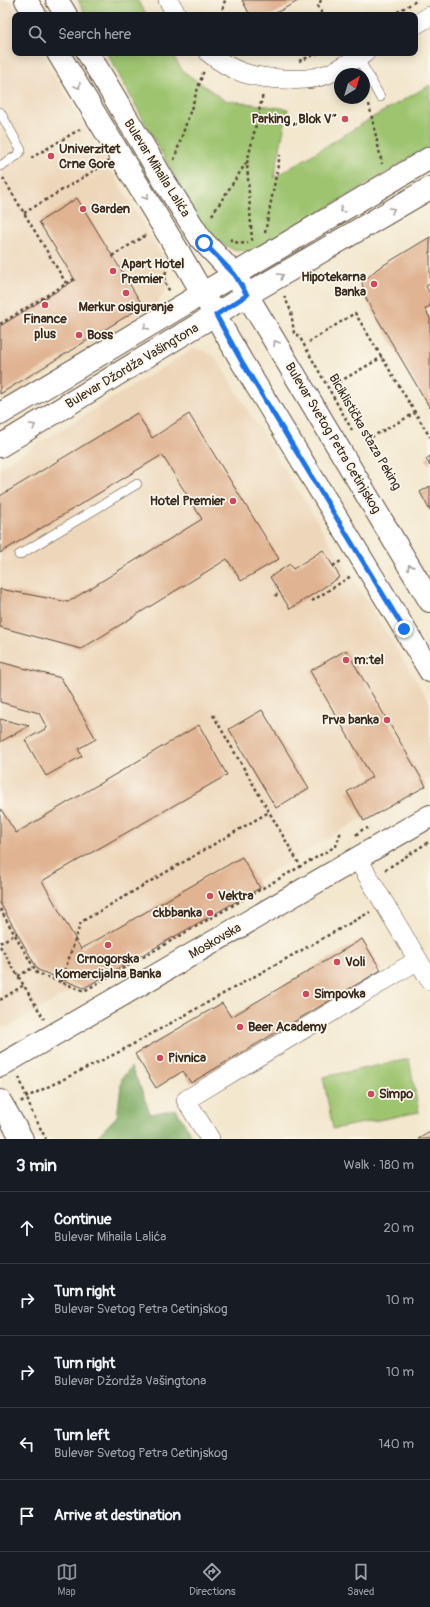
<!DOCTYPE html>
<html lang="en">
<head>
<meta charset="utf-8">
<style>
  :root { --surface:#171b24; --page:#242831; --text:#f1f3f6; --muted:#9ea1a6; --line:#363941; --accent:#8c9099 }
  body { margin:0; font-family:Pangolin,sans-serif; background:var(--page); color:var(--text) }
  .compass { position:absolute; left:334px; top:68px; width:36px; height:36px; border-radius:50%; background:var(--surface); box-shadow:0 2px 10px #0003; rotate:38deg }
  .stop { position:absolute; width:12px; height:12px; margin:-9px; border:3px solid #1a73e8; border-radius:50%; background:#fff }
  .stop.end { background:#1a73e8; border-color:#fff; box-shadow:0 1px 4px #0008 }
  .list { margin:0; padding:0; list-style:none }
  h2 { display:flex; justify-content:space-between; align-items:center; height:52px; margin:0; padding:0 16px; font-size:17px }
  h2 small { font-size:13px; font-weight:400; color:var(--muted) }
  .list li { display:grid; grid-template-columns:26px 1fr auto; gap:12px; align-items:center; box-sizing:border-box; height:72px; padding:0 16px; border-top:1px solid var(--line) }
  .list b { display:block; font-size:15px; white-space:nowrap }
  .list p { margin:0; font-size:13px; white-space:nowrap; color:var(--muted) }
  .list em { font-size:13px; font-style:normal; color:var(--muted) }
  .icon { flex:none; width:22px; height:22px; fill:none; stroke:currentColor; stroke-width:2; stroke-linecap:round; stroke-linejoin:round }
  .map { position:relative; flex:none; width:430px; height:1139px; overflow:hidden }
  .search { position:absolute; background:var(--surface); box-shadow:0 2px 10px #0003; left:12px; right:12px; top:12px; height:44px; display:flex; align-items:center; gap:10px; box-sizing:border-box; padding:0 14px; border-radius:8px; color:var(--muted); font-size:15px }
  .sheet { height:412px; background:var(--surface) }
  nav { display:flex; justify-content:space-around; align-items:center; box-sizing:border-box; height:56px; border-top:1px solid var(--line); background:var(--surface); font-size:11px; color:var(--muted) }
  nav a { display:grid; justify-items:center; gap:2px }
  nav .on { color:var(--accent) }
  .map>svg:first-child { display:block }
  .built { fill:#edd7ba }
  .green { fill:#9ec46f; stroke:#6c7746 }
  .forest { fill:#7eaa62; stroke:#5c6a40 }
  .building { fill:#e0b492 }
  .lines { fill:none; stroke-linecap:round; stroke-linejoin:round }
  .lane-casing { stroke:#574638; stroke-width:10 }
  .street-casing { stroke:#574638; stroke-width:20 }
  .secondary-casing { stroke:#574638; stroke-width:24 }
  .path { stroke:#574638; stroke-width:2.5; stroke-dasharray:3 3; stroke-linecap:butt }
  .lane { stroke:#fff; stroke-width:9 }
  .street { stroke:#fff; stroke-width:19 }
  .secondary { stroke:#fff; stroke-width:22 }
  .path-bridge { stroke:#574638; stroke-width:2.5; stroke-dasharray:3 3; stroke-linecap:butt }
  .oneway { stroke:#a79f9a }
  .route { stroke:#1a73e8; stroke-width:5 }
  .poi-dot { fill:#d1495b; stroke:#fbf7ec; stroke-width:1.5 }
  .labels { text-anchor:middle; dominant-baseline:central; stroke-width:3.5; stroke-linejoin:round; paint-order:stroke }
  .poi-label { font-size:13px; font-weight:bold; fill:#3b2a1e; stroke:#fbf7ec; text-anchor:start }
  .street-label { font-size:13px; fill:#3b2a1e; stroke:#fbf7ec }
</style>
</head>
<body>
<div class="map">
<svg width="430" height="1139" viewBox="0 0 430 1139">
  <rect width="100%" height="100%" fill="#fbf7ec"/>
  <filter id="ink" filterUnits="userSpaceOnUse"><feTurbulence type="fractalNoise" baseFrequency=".025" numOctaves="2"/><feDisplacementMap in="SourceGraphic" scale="8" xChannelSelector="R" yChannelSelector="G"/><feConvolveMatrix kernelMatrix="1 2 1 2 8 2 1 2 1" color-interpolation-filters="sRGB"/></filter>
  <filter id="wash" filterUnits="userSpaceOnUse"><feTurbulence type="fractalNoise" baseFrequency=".012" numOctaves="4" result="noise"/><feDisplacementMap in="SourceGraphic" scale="16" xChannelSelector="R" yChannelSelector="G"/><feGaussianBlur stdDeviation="0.9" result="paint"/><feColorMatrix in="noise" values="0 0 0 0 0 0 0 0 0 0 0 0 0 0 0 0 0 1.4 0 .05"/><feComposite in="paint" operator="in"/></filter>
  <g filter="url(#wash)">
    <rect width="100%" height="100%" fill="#f3e7ce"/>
    <!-- built -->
    <path class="built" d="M0,0H9L18,15H15V53H41L163,258L170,283L155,307L0,403Z
      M193,349L203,350L215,357L430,703V778L9,1027L0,1026V467Z"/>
    <!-- green -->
    <path class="green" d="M78,0H137L147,15H86Z
      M107,53H171L183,71L224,100L288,109L274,178L375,116L430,85V146L254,252L232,249L207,235Z
      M409,1059L419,1112L333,1129L323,1077Z"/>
    <!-- forest -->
    <path class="forest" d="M131,1067L143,1093L150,1114L176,1109L191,1135L182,1139H95L117,1116L122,1078Z"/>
    <g id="blocks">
      <!-- building -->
      <path class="building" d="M242,0H300L272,15H250Z
        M77,198L143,306L0,394V326L75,280L39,222Z
        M430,237V284L426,286L430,294V306L425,309L430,318V408L367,301L362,283L377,269Z
        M137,413L152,438L189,414L279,559L241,581L227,559L81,649L0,627V589L68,602L202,519L162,455L0,553V496Z
        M430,456V466L426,459Z
        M430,486V511L420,492Z
        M323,550L340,577L290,609L270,577L290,564L293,569Z
        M346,650L426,786L364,821L347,792L372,777L310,671Z
        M0,662L61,678L96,739L78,749L82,756L46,776L25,740L47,728L39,713L0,702Z
        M262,710L309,788L276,808L229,729Z
        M0,719L29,726L0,742Z
        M199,725L227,775L42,881L81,949L242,857L260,888L84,988L38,970L0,903V808L16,833Z
        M362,939L381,970L191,1083L183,1071L156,1088L135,1054L222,1003L231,1017Z
        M430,1132V1139H418Z"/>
    </g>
  </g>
  <g filter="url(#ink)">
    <use href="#blocks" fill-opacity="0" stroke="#574638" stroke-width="1"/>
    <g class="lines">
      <!-- lane casing -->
      <g class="lane-casing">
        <path id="lane" d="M358,57L380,97
          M0,112L21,150L18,155L0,166
          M19,555L137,484"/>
      </g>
      <!-- street casing -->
      <g class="street-casing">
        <path id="street" d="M168,0L177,15
          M415,25L430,16
          M209,53C232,72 253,78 282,79C299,80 311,80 328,74C341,69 353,60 365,53
          M357,858L430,980
          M210,1139L186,1100L418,960"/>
      </g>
      <!-- secondary casing -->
      <g class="secondary-casing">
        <path id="secondary" d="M26,0L35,15
          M57,0L66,15
          M58,53L181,256L242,362L430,671
          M88,53L166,184L201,239L235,275L430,601
          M0,414L430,158
          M0,446L247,295L430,188
          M0,1066L430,816
          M0,1101L22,1139"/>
      </g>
      <!-- path -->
      <path class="path" d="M321,0L318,7L323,15
        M221,15L225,0
        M392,15L418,0
        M299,61L319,53
        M369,104L382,164
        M31,158L82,128
        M174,160L204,70
        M3,178L66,283
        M24,213L102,166
        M212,215L246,163
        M265,233L280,155
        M230,239C235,243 242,244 248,243
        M252,241L247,163L263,94
        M112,256L146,235
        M166,271L164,281L170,292
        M284,296L291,311L294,333L299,336L352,430
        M0,324L74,279
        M309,342L355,313L430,437
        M334,385L382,357
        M366,440L415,413
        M333,566L341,561
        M275,596L280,592
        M312,601L351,576
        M213,715L301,867
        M356,835L362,830L368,828
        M385,870L430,841
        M0,909L37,973L84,991L336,846L340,834L344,833
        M0,943L17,933
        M0,946L44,1019
        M18,976L34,967
        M61,982L81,922L269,812
        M0,1000L24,985
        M19,1077L32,1112L46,1139
        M21,1102L27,1097L119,1052L370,912"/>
      <!-- lane -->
      <use href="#lane" class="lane"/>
      <!-- street -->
      <use href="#street" class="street"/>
      <!-- secondary -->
      <use href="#secondary" class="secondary"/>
      <!-- path-bridge -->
      <path class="path-bridge" d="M102,166L111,160"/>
    </g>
    <!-- one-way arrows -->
    <defs><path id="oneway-chevron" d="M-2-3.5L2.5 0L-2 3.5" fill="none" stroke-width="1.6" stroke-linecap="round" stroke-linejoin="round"/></defs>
    <g class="oneway">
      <use href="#oneway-chevron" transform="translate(78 86) rotate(59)"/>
      <use href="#oneway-chevron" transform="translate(146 197) rotate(59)"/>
      <use href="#oneway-chevron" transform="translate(342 210) rotate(149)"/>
      <use href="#oneway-chevron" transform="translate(392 210) rotate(-30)"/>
      <use href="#oneway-chevron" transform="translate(281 276) rotate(-30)"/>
      <use href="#oneway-chevron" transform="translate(146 327) rotate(149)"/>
      <use href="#oneway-chevron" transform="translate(276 343) rotate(-121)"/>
      <use href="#oneway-chevron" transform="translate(33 426) rotate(-31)"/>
      <use href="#oneway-chevron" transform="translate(410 567) rotate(-121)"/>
    </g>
  </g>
  <g class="lines" filter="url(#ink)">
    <!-- route -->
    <path class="route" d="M204,243L235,275L247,295L216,315L242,362L404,629"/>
  </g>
  <!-- markers -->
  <g class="poi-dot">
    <circle cx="345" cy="119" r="4"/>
    <circle cx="51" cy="156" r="4"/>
    <circle cx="83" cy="209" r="4"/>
    <circle cx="113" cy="271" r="4"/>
    <circle cx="374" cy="284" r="4"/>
    <circle cx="126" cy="293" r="4"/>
    <circle cx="45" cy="305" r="4"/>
    <circle cx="79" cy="335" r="4"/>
    <circle cx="233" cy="501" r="4"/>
    <circle cx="346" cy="660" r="4"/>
    <circle cx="387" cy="720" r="4"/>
    <circle cx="210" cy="896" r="4"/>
    <circle cx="210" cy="913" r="4"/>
    <circle cx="108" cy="945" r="4"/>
    <circle cx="337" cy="962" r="4"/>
    <circle cx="306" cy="994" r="4"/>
    <circle cx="240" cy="1027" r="4"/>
    <circle cx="160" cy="1058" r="4"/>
    <circle cx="371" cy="1094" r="4"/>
  </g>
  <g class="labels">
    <!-- poi labels -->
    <g class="poi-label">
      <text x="337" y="119" text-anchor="end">Parking „Blok V“</text>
      <text x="59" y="149">Univerzitet<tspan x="59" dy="15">Crne Gore</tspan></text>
      <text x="91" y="209">Garden</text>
      <text x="121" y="264">Apart Hotel<tspan x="121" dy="15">Premier</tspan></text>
      <text x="366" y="277" text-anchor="end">Hipotekarna<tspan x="366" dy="15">Banka</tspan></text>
      <text x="126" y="307" text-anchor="middle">Merkur osiguranje</text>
      <text x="45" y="319" text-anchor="middle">Finance<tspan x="45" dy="15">plus</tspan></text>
      <text x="87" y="335">Boss</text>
      <text x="225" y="501" text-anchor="end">Hotel Premier</text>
      <text x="354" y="660">m:tel</text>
      <text x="379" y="720" text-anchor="end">Prva banka</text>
      <text x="218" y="896">Vektra</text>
      <text x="202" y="913" text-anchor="end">ckbbanka</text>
      <text x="108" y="959" text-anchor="middle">Crnogorska<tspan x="108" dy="15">Komercijalna Banka</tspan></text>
      <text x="345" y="962">Voli</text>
      <text x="314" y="994">Simpovka</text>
      <text x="248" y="1027">Beer Academy</text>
      <text x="168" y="1058">Pivnica</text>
      <text x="379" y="1094">Simpo</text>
    </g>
    <!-- street labels -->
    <g class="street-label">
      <text transform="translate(157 168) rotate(58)">Bulevar Mihaila Lalića</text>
      <text transform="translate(132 366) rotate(-31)">Bulevar Džordža Vašingtona</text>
      <text transform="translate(365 432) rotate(60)">Biciklistička staza Peking</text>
      <text transform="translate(333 438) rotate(59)">Bulevar Svetog Petra Cetinjskog</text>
      <text transform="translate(215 941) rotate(-30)">Moskovska</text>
    </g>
  </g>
</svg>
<svg class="compass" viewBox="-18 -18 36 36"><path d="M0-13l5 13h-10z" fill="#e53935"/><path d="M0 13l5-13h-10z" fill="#9ea1a6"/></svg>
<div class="stop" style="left:204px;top:243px"></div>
<div class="stop end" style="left:404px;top:629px"></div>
<div class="search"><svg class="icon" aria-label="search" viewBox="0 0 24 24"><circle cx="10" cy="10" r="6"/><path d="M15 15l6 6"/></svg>Search here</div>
</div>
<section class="sheet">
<h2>3 min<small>Walk · 180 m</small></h2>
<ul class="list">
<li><svg class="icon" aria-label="ahead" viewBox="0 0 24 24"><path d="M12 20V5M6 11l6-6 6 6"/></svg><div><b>Continue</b><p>Bulevar Mihaila Lalića</p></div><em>20 m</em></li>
<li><svg class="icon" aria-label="right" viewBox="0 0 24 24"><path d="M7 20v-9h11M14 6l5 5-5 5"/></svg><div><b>Turn right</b><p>Bulevar Svetog Petra Cetinjskog</p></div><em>10 m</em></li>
<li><svg class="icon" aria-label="right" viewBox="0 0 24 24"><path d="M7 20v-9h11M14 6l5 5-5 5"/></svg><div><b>Turn right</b><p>Bulevar Džordža Vašingtona</p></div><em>10 m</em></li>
<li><svg class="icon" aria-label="left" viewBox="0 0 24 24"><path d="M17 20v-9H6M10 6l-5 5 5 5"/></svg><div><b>Turn left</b><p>Bulevar Svetog Petra Cetinjskog</p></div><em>140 m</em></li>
<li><svg class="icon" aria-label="arrive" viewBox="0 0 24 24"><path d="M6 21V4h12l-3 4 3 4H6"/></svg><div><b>Arrive at destination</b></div></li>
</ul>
</section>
<nav>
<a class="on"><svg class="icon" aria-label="map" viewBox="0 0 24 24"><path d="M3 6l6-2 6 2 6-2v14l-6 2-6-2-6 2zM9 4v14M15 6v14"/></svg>Map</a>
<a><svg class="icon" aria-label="directions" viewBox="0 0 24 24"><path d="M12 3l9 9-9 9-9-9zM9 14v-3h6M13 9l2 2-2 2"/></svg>Directions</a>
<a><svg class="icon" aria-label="saved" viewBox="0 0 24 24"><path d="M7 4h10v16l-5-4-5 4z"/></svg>Saved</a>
</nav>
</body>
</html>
